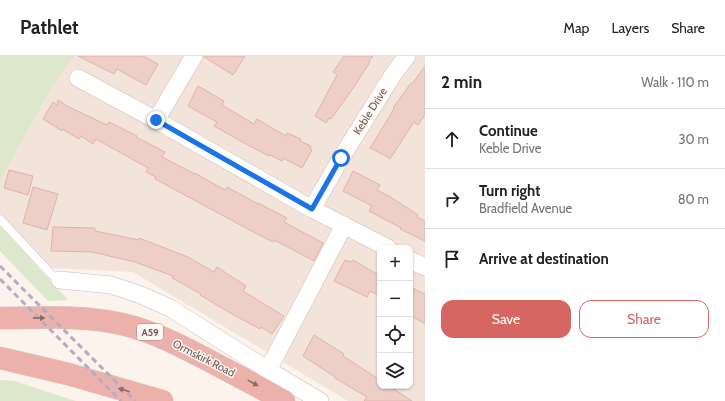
<!DOCTYPE html>
<html lang="en">
<head>
<meta charset="utf-8">
<style>
  :root { --surface:#fff; --page:#f2f2f2; --text:#202124; --muted:#757577; --line:#e0e0e0; --accent:#d56661 }
  body { margin:0; font-family:Cabin,sans-serif; background:var(--page); color:var(--text) }
  .controls { position:absolute; right:12px; bottom:12px; display:grid; overflow:hidden; border-radius:8px; box-shadow:0 1px 3px #0004 }
  .controls button { width:36px; height:36px; display:grid; place-items:center; padding:0; border:0; border-bottom:1px solid var(--line); background:var(--surface); color:var(--text); font:20px sans-serif }
  .stop { position:absolute; width:12px; height:12px; margin:-9px; border:3px solid #1a73e8; border-radius:50%; background:#fff }
  .stop.end { background:#1a73e8; border-color:#fff; box-shadow:0 1px 4px #0008 }
  .list { margin:0; padding:0; list-style:none }
  h2 { display:flex; justify-content:space-between; align-items:center; height:52px; margin:0; padding:0 16px; font-size:17px }
  h2 small { font-size:13px; font-weight:400; color:var(--muted) }
  .list li { display:grid; grid-template-columns:26px 1fr auto; gap:12px; align-items:center; box-sizing:border-box; height:60px; padding:0 16px; border-top:1px solid var(--line) }
  .list b { display:block; font-size:15px; white-space:nowrap }
  .list p { margin:0; font-size:13px; white-space:nowrap; color:var(--muted) }
  .list em { font-size:13px; font-style:normal; color:var(--muted) }
  .actions { display:flex; gap:8px; padding:12px 16px }
  .actions a { flex:1; padding:9px 0; border:1px solid var(--accent); border-radius:12px; text-align:center; font-size:14px; color:var(--accent) }
  .actions .main { background:var(--accent); color:#fff }
  .icon { flex:none; width:22px; height:22px; fill:none; stroke:currentColor; stroke-width:2; stroke-linecap:round; stroke-linejoin:round }
  .map { position:relative; flex:none; width:425px; height:345px; overflow:hidden }
  header { display:flex; align-items:center; gap:24px; box-sizing:border-box; height:56px; padding:0 20px; background:var(--surface); border-bottom:1px solid var(--line) }
  header strong { font-size:19px }
  nav { display:flex; gap:22px; margin-inline-start:auto; font-size:14px }
  main { display:flex }
  aside { flex:1; background:var(--surface) }
  .map>svg:first-child { display:block }
  .residential { fill:#f2e4db; fill-rule:evenodd }
  .green { fill:#dce7cc }
  .building { fill:#edcfc7; stroke:#deb4a9 }
  .lines { fill:none; stroke-linecap:round; stroke-linejoin:round }
  .lane-casing { stroke:#cebcb5; stroke-width:9 }
  .street-casing { stroke:#cebcb5; stroke-width:18 }
  .highway-casing { stroke:#d8d0ce; stroke-width:23 }
  .lane { stroke:#fff; stroke-width:8 }
  .street { stroke:#fff; stroke-width:17 }
  .highway { stroke:#edb1ab; stroke-width:22 }
  .rail { stroke:#b4abc4; stroke-width:3; stroke-dasharray:6 4; stroke-linecap:butt }
  .oneway { fill:#8c6a63 }
  .route { stroke:#1a73e8; stroke-width:5 }
  .labels { text-anchor:middle; dominant-baseline:central; stroke-width:3; stroke-linejoin:round; paint-order:stroke }
  .shield { fill:#fdf7f3; stroke:#9d8882; stroke-width:1 }
  .shield-label { font-size:10px; font-weight:bold; fill:#745851 }
  .street-label { font-size:11px; fill:#745851; stroke:#fdf7f3 }
</style>
</head>
<body>
<header>
<strong>Pathlet</strong>
<nav><a>Map</a><a>Layers</a><a>Share</a></nav>
</header>
<main>
<div class="map">
<svg width="425" height="345" viewBox="0 0 425 345">
  <rect width="100%" height="100%" fill="#fbf3ec"/>
  <!-- residential -->
  <path class="residential" d="M73,0H425V345H348L133,216L51,212L0,158V104ZM380,192H410V330H380Z"/>
  <!-- green -->
  <path class="green" d="M0,0H74L51,32L0,124Z
    M0,170L68,244L48,245L0,195Z
    M0,324L14,325L76,345H0Z"/>
  <!-- building -->
  <path class="building" d="M78,0H143L158,8L146,29L117,13L114,18Z
    M204,0H245L233,19L204,1Z
    M344,0H373L369,5L370,6L354,31L331,63L329,62L326,67L315,60L337,19L333,16Z
    M425,10V59L418,69L414,66L390,103L384,99L370,92L394,53L393,52L411,27L412,28Z
    M198,30L224,45L222,49L254,68L257,63L286,80L287,77L301,83L300,85L311,90L310,92L312,94L302,112L283,102L282,105L270,99L269,100L244,87L214,70L217,66L188,50Z
    M58,44L69,51L107,69L109,66L137,80L136,81L165,96L162,101L195,118V117L225,134L227,131L258,148V147L287,162L284,166L323,187L314,205L274,184L273,186L259,179L155,123L156,121L146,116L148,112L96,83L93,88L81,80L79,83L62,73V75L43,63L53,46L57,49Z
    M9,114L33,120L28,139L4,132Z
    M353,115L380,129L377,134L389,140L418,159L417,161L425,165V185L400,173L401,172L369,155L372,150L343,135Z
    M33,131L58,138L47,174L23,167Z
    M53,171L95,172V175L139,184V182L188,201L214,216L217,211L246,230L243,235L284,260L272,278L261,271L260,273L232,258L200,239L201,238L172,222L173,220L135,206L92,196L51,195Z
    M345,204L351,206L353,204L380,220V240L370,235L367,241L334,225Z
    M410,231L425,238V268L410,259Z
    M314,279L344,298L343,300L380,324V330H389L412,345H364L367,341L335,322V321L303,300Z"/>
  <g class="lines">
    <!-- lane casing -->
    <g class="lane-casing">
      <path id="lane" d="M0,163L52,219L60,224"/>
    </g>
    <!-- street casing -->
    <g class="street-casing">
      <path id="street" d="M78,22L156,64L312,153L388,192
        M156,64L194,0
        M312,153L341,102L394,17L407,0
        M410,204L425,211
        M60,224L111,229L141,239L170,252L268,314L320,345
        M268,314L344,169"/>
    </g>
    <!-- highway casing -->
    <g class="highway-casing">
      <path id="highway" d="M0,262C40,262 82,259 122,268C152,275 179,289 206,303C232,317 258,330 284,345
        M0,302L68,318L162,345"/>
    </g>
    <!-- lane -->
    <use href="#lane" class="lane"/>
    <!-- street -->
    <use href="#street" class="street"/>
    <!-- highway -->
    <use href="#highway" class="highway"/>
    <!-- rail -->
    <path class="rail" d="M0,210L135,345
      M0,223L121,345"/>
  </g>
  <!-- one-way arrows -->
  <defs><path id="oneway-solid" d="M-6-.8H1V-3.2L6.5 0L1 3.2V.8H-6Z"/></defs>
  <g class="oneway">
    <use href="#oneway-solid" transform="translate(39 262) rotate(-1)"/>
    <use href="#oneway-solid" transform="translate(253 327) rotate(29)"/>
    <use href="#oneway-solid" transform="translate(124 334) rotate(-164)"/>
  </g>
  <g class="lines">
    <!-- route -->
    <path class="route" d="M156,64L312,153L341,102"/>
  </g>
  <g class="labels">
    <!-- shield labels -->
    <rect class="shield" x="137" y="268" width="26" height="16" rx="3"/>
    <g class="shield-label">
      <text x="150" y="276">A59</text>
    </g>
    <!-- street labels -->
    <g class="street-label">
      <text transform="translate(370 55) rotate(-58)">Keble Drive</text>
      <text transform="translate(204 302) rotate(27)">Ormskirk Road</text>
    </g>
  </g>
</svg>
<div class="controls">
<button>+</button>
<button>−</button>
<button><svg class="icon" aria-label="locate" viewBox="0 0 24 24"><circle cx="12" cy="12" r="6"/><path d="M12 2v4M12 18v4M2 12h4M18 12h4"/></svg></button>
<button><svg class="icon" aria-label="layers" viewBox="0 0 24 24"><path d="M12 4l9 5-9 5-9-5zM3 14l9 5 9-5"/></svg></button>
</div>
<div class="stop" style="left:341px;top:102px"></div>
<div class="stop end" style="left:156px;top:64px"></div>
</div>
<aside>
<h2>2 min<small>Walk · 110 m</small></h2>
<ul class="list">
<li><svg class="icon" aria-label="ahead" viewBox="0 0 24 24"><path d="M12 20V5M6 11l6-6 6 6"/></svg><div><b>Continue</b><p>Keble Drive</p></div><em>30 m</em></li>
<li><svg class="icon" aria-label="right" viewBox="0 0 24 24"><path d="M7 20v-9h11M14 6l5 5-5 5"/></svg><div><b>Turn right</b><p>Bradfield Avenue</p></div><em>80 m</em></li>
<li><svg class="icon" aria-label="arrive" viewBox="0 0 24 24"><path d="M6 21V4h12l-3 4 3 4H6"/></svg><div><b>Arrive at destination</b></div></li>
</ul>
<div class="actions"><a class="main">Save</a><a>Share</a></div>
</aside>
</main>
</body>
</html>
